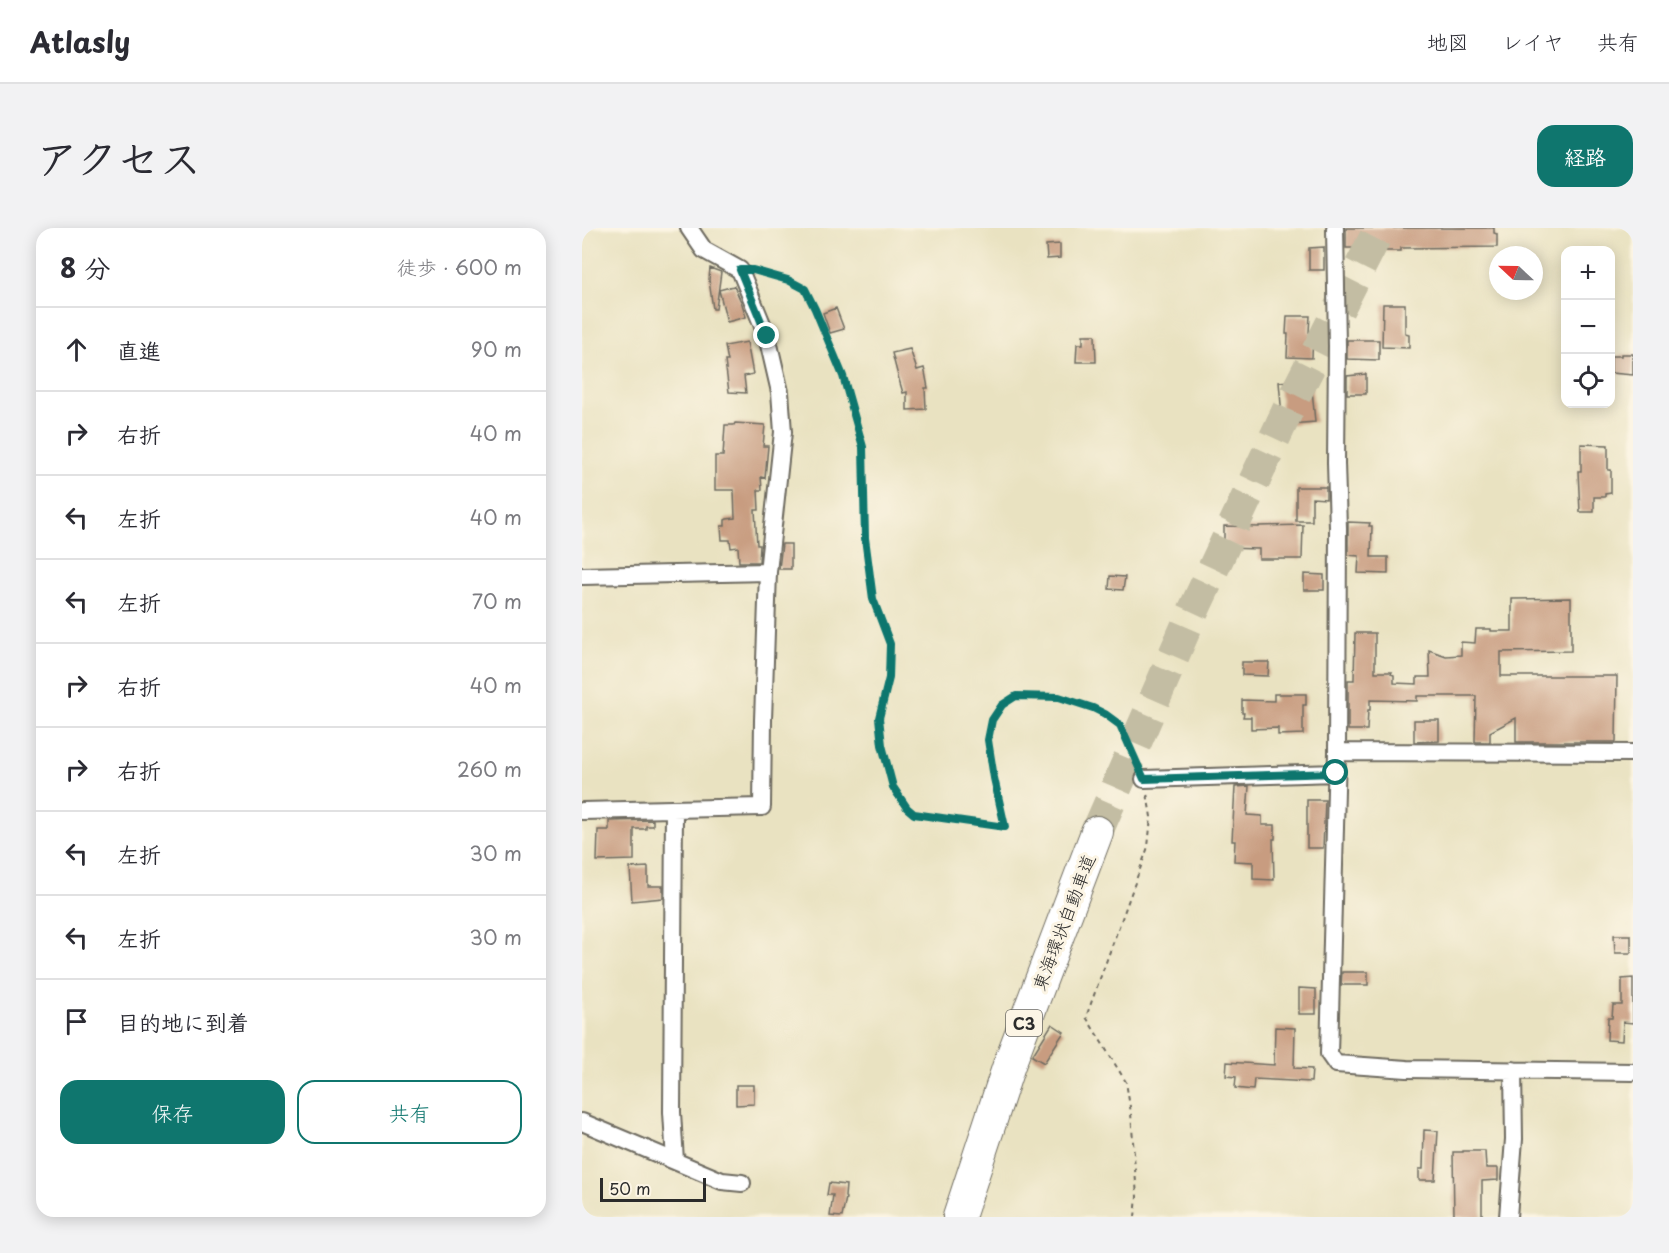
<!DOCTYPE html>
<html lang="ja">
<head>
<meta charset="utf-8">
<style>
  :root { --surface:#fff; --page:#f2f2f3; --text:#2b2b33; --muted:#7c7c81; --line:#e1e1e2; --accent:#0f766e }
  body { margin:0; font-family:"Playpen Sans","Klee One",sans-serif; background:var(--page); color:var(--text) }
  .controls { position:absolute; right:18px; top:18px; display:grid; overflow:hidden; border-radius:12px; box-shadow:0 3px 15px #0003 }
  .controls button { width:54px; height:54px; display:grid; place-items:center; padding:0; border:0; border-bottom:2px solid var(--line); background:var(--surface); color:var(--text); font:30px sans-serif }
  .compass { position:absolute; left:907px; top:18px; width:54px; height:54px; border-radius:50%; background:var(--surface); box-shadow:0 3px 15px #0003; rotate:292deg }
  .scale { position:absolute; left:18px; bottom:15px; width:106px; box-sizing:border-box; padding-left:6px; border:3px solid #2b2b2b; border-top:0; font-size:16px; line-height:21px; white-space:nowrap; color:#2b2b2b; -webkit-text-stroke:4px #fcf5e5; paint-order:stroke }
  .stop { position:absolute; width:18px; height:18px; margin:-14px; border:4px solid #0f766e; border-radius:50%; background:#fff }
  .stop.end { background:#0f766e; border-color:#fff; box-shadow:0 2px 6px #0008 }
  .list { margin:0; padding:0; list-style:none }
  h2 { display:flex; justify-content:space-between; align-items:center; height:78px; margin:0; padding:0 24px; font-size:26px }
  h2 small { font-size:20px; font-weight:400; color:var(--muted) }
  .list li { display:grid; grid-template-columns:39px 1fr auto; gap:18px; align-items:center; box-sizing:border-box; height:84px; padding:0 24px; border-top:2px solid var(--line) }
  .list b { display:block; font-size:22px; white-space:nowrap }
  .list em { font-size:20px; font-style:normal; color:var(--muted) }
  .actions { display:flex; gap:12px; padding:18px 24px }
  .actions a { flex:1; padding:14px 0; border:2px solid var(--accent); border-radius:18px; text-align:center; font-size:21px; color:var(--accent) }
  .actions .main { background:var(--accent); color:#fff }
  .icon { flex:none; width:33px; height:33px; fill:none; stroke:currentColor; stroke-width:2; stroke-linecap:round; stroke-linejoin:round }
  .map { position:relative; flex:none; width:1051px; height:989px; overflow:hidden; border-radius:18px }
  header { display:flex; align-items:center; gap:36px; box-sizing:border-box; height:84px; padding:0 30px; background:var(--surface); border-bottom:2px solid var(--line) }
  header strong { font-size:28px }
  nav { display:flex; gap:33px; margin-inline-start:auto; font-size:21px }
  .intro { display:flex; align-items:center; justify-content:space-between; box-sizing:border-box; height:144px; padding:0 36px }
  h1 { margin:0; font-size:42px }
  .button { padding:15px 27px; border-radius:18px; background:var(--accent); color:#fff; font-size:21px; font-weight:700 }
  main { display:flex; gap:36px; padding:0 36px }
  aside { flex:1; background:var(--surface); border-radius:18px; box-shadow:0 3px 15px #0003 }
  .map>svg:first-child { display:block }
  .building { fill:#c89c80 }
  .lines { fill:none; stroke-linecap:round; stroke-linejoin:round }
  .highway-tunnel { stroke:#c3bda3; stroke-width:32; stroke-dasharray:32 16; stroke-linecap:butt }
  .street-casing { stroke:#6e6b60; stroke-width:20 }
  .highway-casing { stroke:#6e6b60; stroke-width:34 }
  .path { stroke:#6e6b60; stroke-width:2; stroke-dasharray:4.5 4.5; stroke-linecap:butt }
  .street { stroke:#fff; stroke-width:16 }
  .highway { stroke:#fff; stroke-width:32 }
  .route { stroke:#0f766e; stroke-width:8 }
  .labels { text-anchor:middle; dominant-baseline:central; stroke-width:6; stroke-linejoin:round; paint-order:stroke }
  .shield { fill:#fcf5e5; stroke:#6a6863; stroke-width:1.5 }
  .shield-label { font-size:16px; font-weight:bold; fill:#2b2b2b }
  .street-label { font-size:18px; fill:#2b2b2b; stroke:#fcf5e5 }
</style>
</head>
<body>
<header>
<strong>Atlasly</strong>
<nav><a>地図</a><a>レイヤ</a><a>共有</a></nav>
</header>
<div class="intro"><h1>アクセス</h1><a class="button">経路</a></div>
<main>
<aside>
<h2>8 分<small>徒歩 · 600 m</small></h2>
<ul class="list">
<li><svg class="icon" aria-label="ahead" viewBox="0 0 24 24"><path d="M12 20V5M6 11l6-6 6 6"/></svg><div><b>直進</b></div><em>90 m</em></li>
<li><svg class="icon" aria-label="right" viewBox="0 0 24 24"><path d="M7 20v-9h11M14 6l5 5-5 5"/></svg><div><b>右折</b></div><em>40 m</em></li>
<li><svg class="icon" aria-label="left" viewBox="0 0 24 24"><path d="M17 20v-9H6M10 6l-5 5 5 5"/></svg><div><b>左折</b></div><em>40 m</em></li>
<li><svg class="icon" aria-label="left" viewBox="0 0 24 24"><path d="M17 20v-9H6M10 6l-5 5 5 5"/></svg><div><b>左折</b></div><em>70 m</em></li>
<li><svg class="icon" aria-label="right" viewBox="0 0 24 24"><path d="M7 20v-9h11M14 6l5 5-5 5"/></svg><div><b>右折</b></div><em>40 m</em></li>
<li><svg class="icon" aria-label="right" viewBox="0 0 24 24"><path d="M7 20v-9h11M14 6l5 5-5 5"/></svg><div><b>右折</b></div><em>260 m</em></li>
<li><svg class="icon" aria-label="left" viewBox="0 0 24 24"><path d="M17 20v-9H6M10 6l-5 5 5 5"/></svg><div><b>左折</b></div><em>30 m</em></li>
<li><svg class="icon" aria-label="left" viewBox="0 0 24 24"><path d="M17 20v-9H6M10 6l-5 5 5 5"/></svg><div><b>左折</b></div><em>30 m</em></li>
<li><svg class="icon" aria-label="arrive" viewBox="0 0 24 24"><path d="M6 21V4h12l-3 4 3 4H6"/></svg><div><b>目的地に到着</b></div></li>
</ul>
<div class="actions"><a class="main">保存</a><a>共有</a></div>
</aside>
<div class="map">
<svg width="1051" height="989" viewBox="0 0 1051 989">
  <rect width="100%" height="100%" fill="#fcf5e5"/>
  <filter id="ink" filterUnits="userSpaceOnUse"><feTurbulence type="fractalNoise" baseFrequency=".0167" numOctaves="2"/><feDisplacementMap in="SourceGraphic" scale="12" xChannelSelector="R" yChannelSelector="G"/><feConvolveMatrix kernelMatrix="1 2 1 2 8 2 1 2 1" color-interpolation-filters="sRGB"/></filter>
  <filter id="wash" filterUnits="userSpaceOnUse"><feTurbulence type="fractalNoise" baseFrequency=".008" numOctaves="4" result="noise"/><feDisplacementMap in="SourceGraphic" scale="24" xChannelSelector="R" yChannelSelector="G"/><feGaussianBlur stdDeviation="1.35" result="paint"/><feColorMatrix in="noise" values="0 0 0 0 0 0 0 0 0 0 0 0 0 0 0 0 0 1.4 0 .05"/><feComposite in="paint" operator="in"/></filter>
  <g filter="url(#wash)">
    <rect width="100%" height="100%" fill="#e9e2c1"/>
    <g id="blocks">
      <!-- building -->
      <path class="building" d="M764,0H912V5L915,6V19L819,20V23H803V20H764Z
        M478,16V30L465,31L464,17Z
        M742,19V42H727V20Z
        M128,40L139,44L134,81H131L127,52Z
        M152,58L160,76L164,89L145,94L137,62Z
        M801,76H823V105L827,106V120L800,119Z
        M254,80L262,101L248,105L241,85Z
        M705,88H728L727,104H731L730,130L705,129L706,106H704Z
        M501,107H513L514,134H494L495,116H501Z
        M765,112H797V132L765,131Z
        M165,114L171,146L162,148L164,165L147,164L143,133H146L143,118Z
        M328,121L335,142L342,140L343,144L346,160H343L344,181L325,182V164L321,165L316,148L310,125Z
        M1039,126H1051V147L1029,145V128H1039Z
        M784,146V166H765V148Z
        M729,151L733,194L708,196L707,187L700,188L697,154Z
        M153,195L183,197L181,218H186L183,250L179,249L180,262H176L177,282H173L175,317H178L177,334H157L156,319L149,320L148,312H140L139,298H143V292L145,291L153,290L152,262H133V228H141L143,197H152Z
        M999,216L1026,217V242H1029V265L1023,266V269H1012V284H998L996,243H999Z
        M714,259H744V271L730,270V293H714Z
        M766,294L788,295L787,298H790L789,329H806V346L776,345L777,328L766,327Z
        M721,297L720,331H677V321L643,320L642,318V298L677,299V298Z
        M200,316H209V341H197Z
        M722,346L742,347V362H722Z
        M528,348L543,349L541,362L527,361Z
        M989,370V423L919,424V448H1035L1034,514H934V490L908,504V514H893L894,468H835V473L788,472V482H786L785,502H766V452H772L773,405H793V444H810L809,446L812,447V455L835,456V449H848L847,422L864,428L879,427V414L893,415L894,401H909V403H930V371Z
        M660,434H687L686,448L660,447Z
        M692,466H724V477H721V506L696,507V500L669,501V489H661L662,485H660V472L692,473Z
        M832,492H857V513L832,514Z
        M667,558L665,587L680,588V597H693V611H691L692,652L671,651V634L652,633L653,613H650L653,559Z
        M725,572H743L741,620H725Z
        M71,592V598H64V601H52V632L15,633L16,602H27V593Z
        M66,639V658H81V670L50,673L48,640Z
        M1032,707H1049V725H1033Z
        M760,744H786V757H759Z
        M1051,750V795L1041,794L1040,813L1025,812L1026,790H1030L1031,777H1040V751Z
        M717,760L734,761V786H717Z
        M470,796L482,804L462,835L450,828Z
        M693,799L713,800L712,840L730,841L729,854L672,851L671,862L653,860L654,849L644,848L645,834L692,837Z
        M154,857H172V876L154,877Z
        M842,902L856,903L853,952H837V941H841Z
        M881,923H903L904,940H916V952L900,953V989H872L871,924H881Z
        M247,955L264,957L263,969L264,970L260,989L248,988L251,967H245Z"/>
    </g>
  </g>
  <g filter="url(#ink)">
    <use href="#blocks" fill-opacity="0" stroke="#6e6b60" stroke-width="1.5"/>
    <g class="lines">
      <!-- highway-tunnel -->
      <path class="highway-tunnel" d="M515,604L608,390L711,171L798,0"/>
      <!-- street casing -->
      <g class="street-casing">
        <path id="street" d="M753,0L755,118L754,235L756,300L755,524L747,826L754,836L825,841L1051,844
          M0,348L186,344
          M755,524L1051,525
          M562,551L754,545
          M92,581L90,884L93,933
          M0,583L180,579L181,492L186,344L201,204L198,164L185,108L158,42L122,22L107,0
          M0,894L140,953L160,955
          M926,989L932,911L931,842"/>
      </g>
      <!-- highway casing -->
      <g class="highway-casing">
        <path id="highway" d="M377,989L427,837L515,604"/>
      </g>
      <!-- path -->
      <path class="path" d="M176,43L206,52L223,61L233,81L261,148L281,219L283,310L291,371L308,416L307,450L297,490L300,517L311,559L325,580L332,586L423,599L412,550L406,512L410,492L420,477L434,468L477,469L511,480L523,486L538,497L556,537
        M553,989L555,969L549,885L544,854L504,789L566,619L569,589L565,565"/>
      <!-- street -->
      <use href="#street" class="street"/>
      <!-- highway -->
      <use href="#highway" class="highway"/>
    </g>
  </g>
  <g class="lines" filter="url(#ink)">
    <!-- route -->
    <path class="route" d="M185,108L158,42H171L206,52L223,61L233,81L261,148L281,219L283,310L291,371L308,416L307,450L297,490L300,517L311,559L325,580L332,586L423,599L412,550L406,512L410,492L420,477L434,468L477,469L511,480L523,486L538,497L562,551L754,545"/>
  </g>
  <g class="labels">
    <!-- shield labels -->
    <rect class="shield" x="424" y="782" width="36" height="26" rx="4.5"/>
    <g class="shield-label">
      <text x="442" y="795">C3</text>
    </g>
    <!-- street labels -->
    <g class="street-label">
      <text transform="translate(481 694) rotate(-69)">東海環状自動車道</text>
    </g>
  </g>
</svg>
<div class="controls">
<button>+</button>
<button>−</button>
<button><svg class="icon" aria-label="locate" viewBox="0 0 24 24"><circle cx="12" cy="12" r="6"/><path d="M12 2v4M12 18v4M2 12h4M18 12h4"/></svg></button>
</div>
<svg class="compass" viewBox="-18 -18 36 36"><path d="M0-13l5 13h-10z" fill="#e53935"/><path d="M0 13l5-13h-10z" fill="#7c7c81"/></svg>
<div class="scale">50 m</div>
<div class="stop" style="left:754px;top:545px"></div>
<div class="stop end" style="left:185px;top:108px"></div>
</div>
</main>
</body>
</html>
